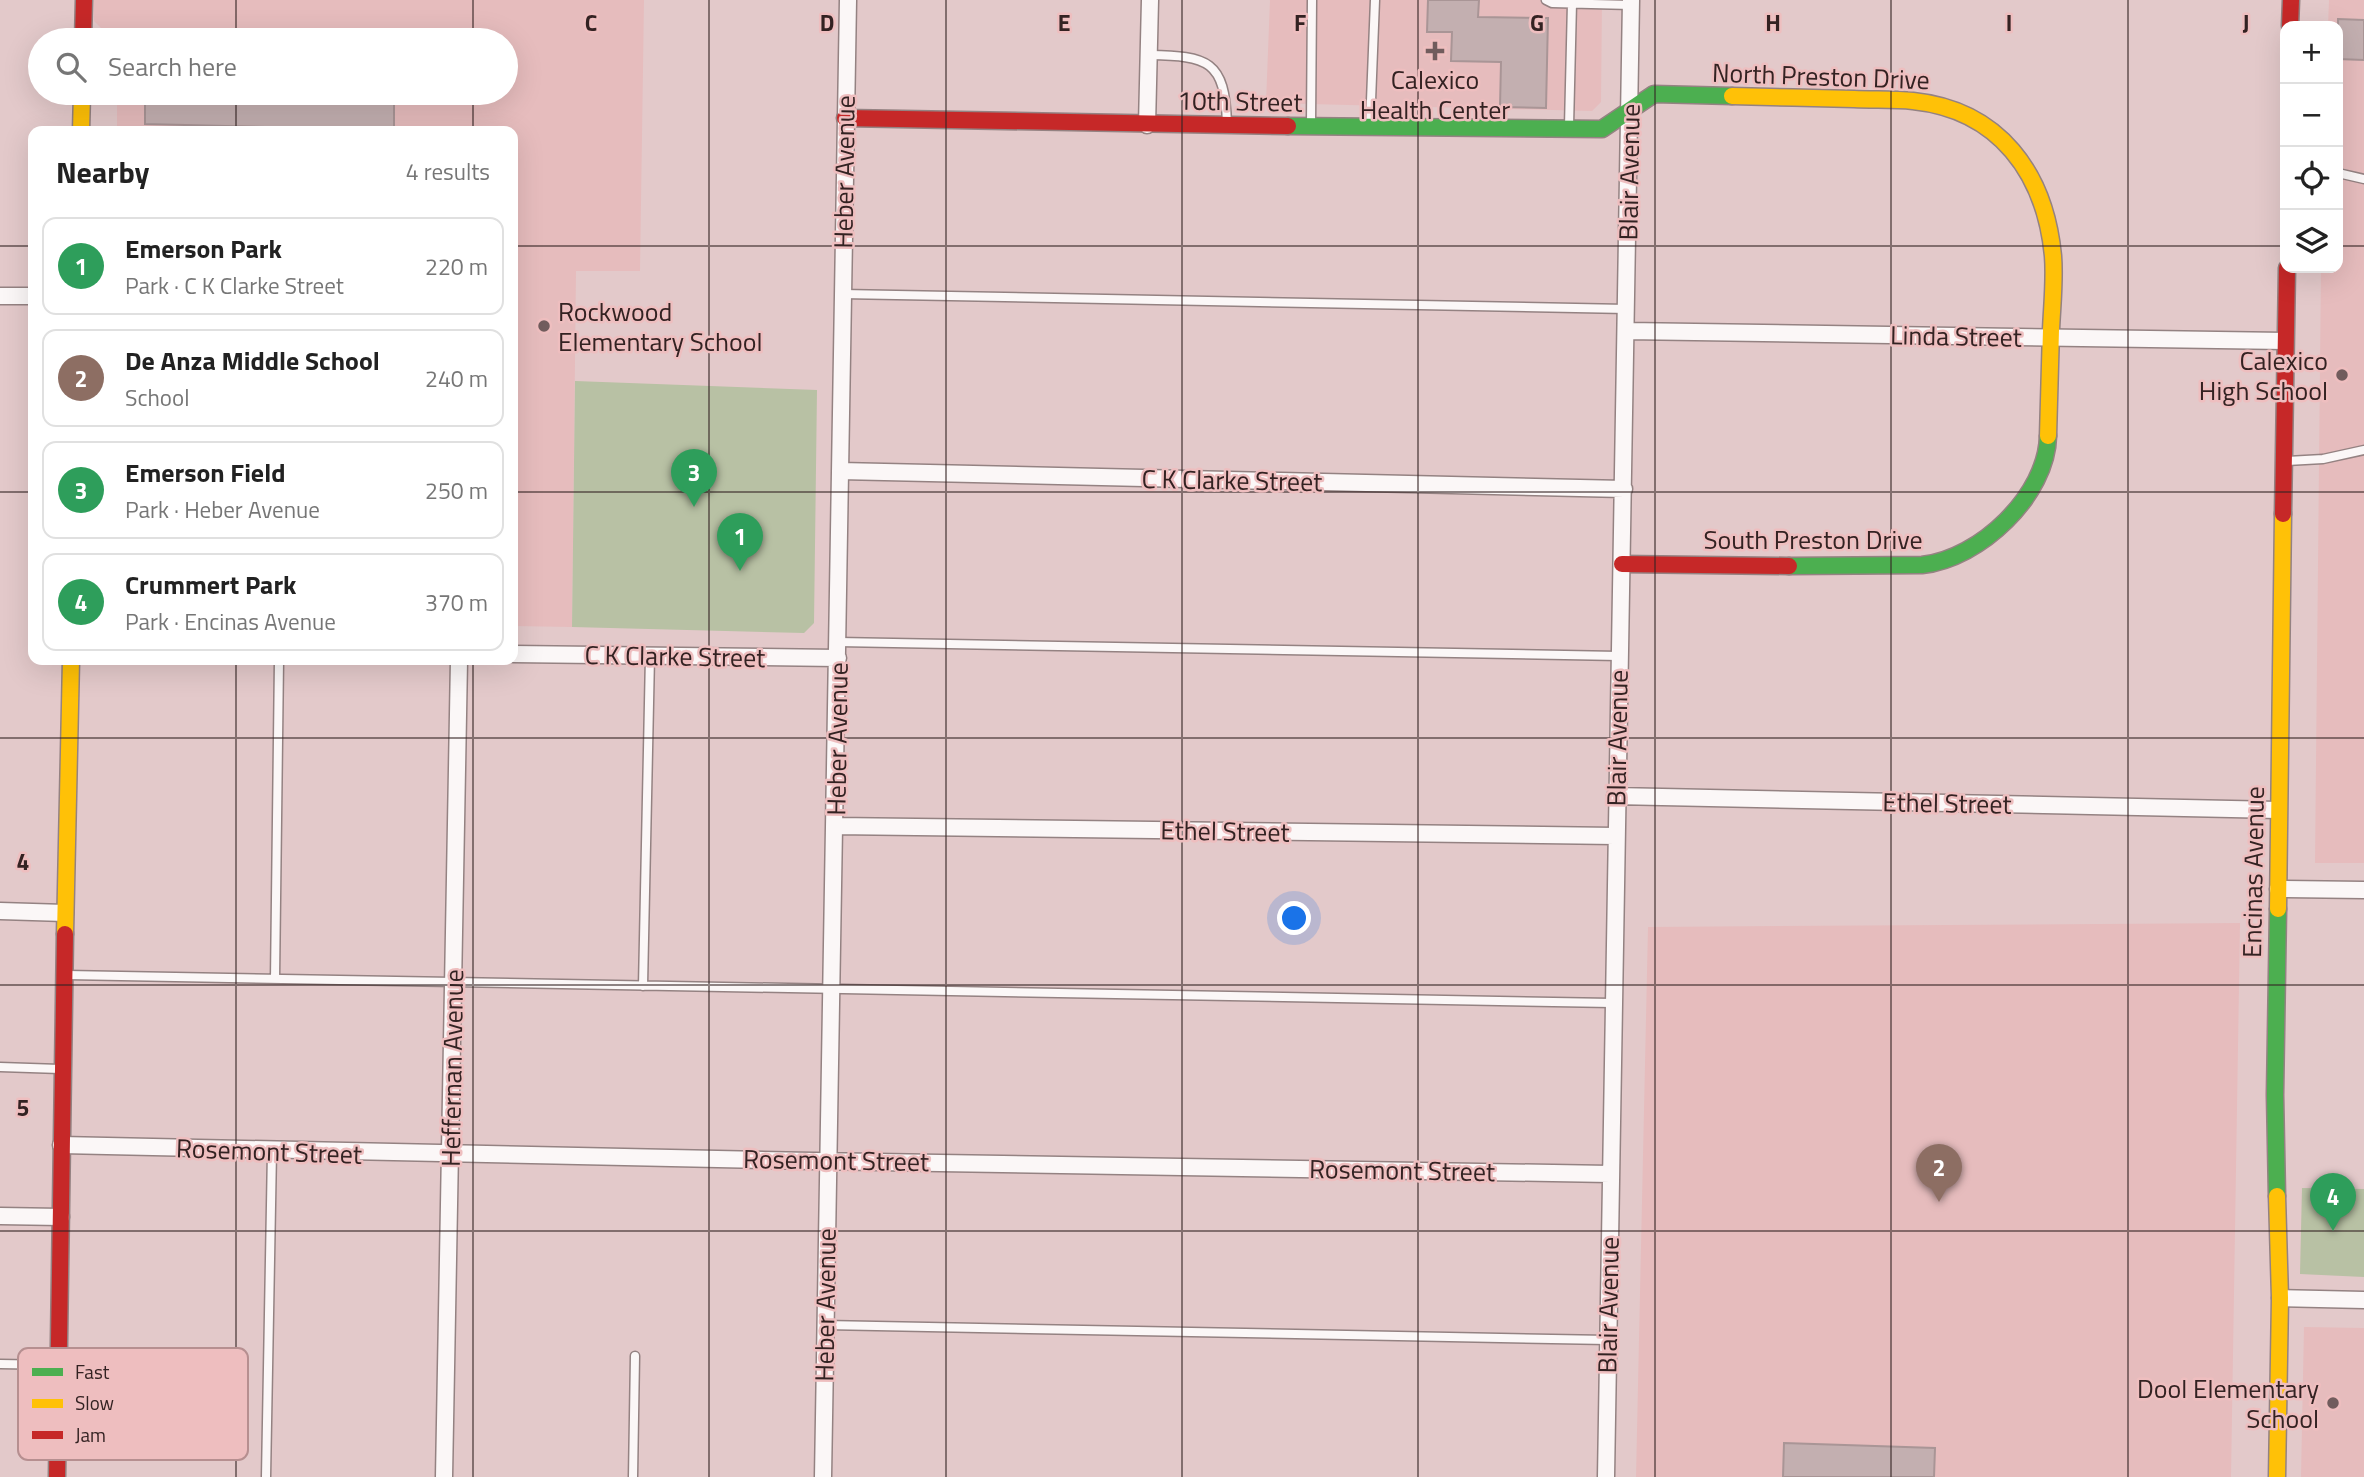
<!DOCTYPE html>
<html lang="en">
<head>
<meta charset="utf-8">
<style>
  :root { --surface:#fff; --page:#f2f2f2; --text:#222; --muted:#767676; --line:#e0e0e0; --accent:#715c5d }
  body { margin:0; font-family:"Titillium Web",sans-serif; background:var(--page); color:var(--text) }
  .controls { position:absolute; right:21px; top:21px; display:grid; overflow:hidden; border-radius:14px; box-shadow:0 7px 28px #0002 }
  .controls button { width:63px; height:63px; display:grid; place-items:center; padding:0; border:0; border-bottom:2px solid var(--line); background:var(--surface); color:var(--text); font:35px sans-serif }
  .you { position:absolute; left:1295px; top:919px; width:24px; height:24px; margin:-18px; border:5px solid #fff; border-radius:50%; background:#1a73e8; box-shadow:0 0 0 10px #1a73e833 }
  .badge { display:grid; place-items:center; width:46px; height:46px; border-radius:50%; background:var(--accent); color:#fff; font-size:23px; font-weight:700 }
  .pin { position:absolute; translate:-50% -58px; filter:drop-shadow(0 2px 4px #0008) }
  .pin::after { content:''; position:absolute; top:37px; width:24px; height:21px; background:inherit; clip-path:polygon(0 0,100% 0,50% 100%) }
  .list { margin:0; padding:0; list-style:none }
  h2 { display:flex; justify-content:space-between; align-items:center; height:91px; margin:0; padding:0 28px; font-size:30px }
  h2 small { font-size:23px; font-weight:400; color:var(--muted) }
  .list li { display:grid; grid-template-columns:46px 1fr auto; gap:21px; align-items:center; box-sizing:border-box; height:98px; margin:0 14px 14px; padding:0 14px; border:2px solid var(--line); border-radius:14px }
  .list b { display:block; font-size:26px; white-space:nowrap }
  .list p { margin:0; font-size:23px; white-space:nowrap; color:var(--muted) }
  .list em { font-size:23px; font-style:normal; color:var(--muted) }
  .icon { flex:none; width:38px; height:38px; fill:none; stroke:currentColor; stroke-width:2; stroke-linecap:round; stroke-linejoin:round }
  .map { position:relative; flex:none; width:2364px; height:1477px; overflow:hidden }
  .search { position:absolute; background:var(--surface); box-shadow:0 7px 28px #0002; left:28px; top:28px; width:490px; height:77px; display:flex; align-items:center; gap:18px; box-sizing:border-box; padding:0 24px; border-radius:38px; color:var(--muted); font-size:26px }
  .panel { position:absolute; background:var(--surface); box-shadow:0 7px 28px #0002; left:28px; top:126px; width:490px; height:539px; border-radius:14px }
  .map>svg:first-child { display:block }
  .built { fill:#e6bcbd }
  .green { fill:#b8c1a4 }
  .building { fill:#c3afb0; stroke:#a99596; stroke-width:2 }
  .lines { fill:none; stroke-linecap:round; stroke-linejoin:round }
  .lane-casing { stroke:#948282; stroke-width:11 }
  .street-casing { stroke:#948282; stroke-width:19 }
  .fast-casing { stroke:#948282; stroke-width:19 }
  .slow-casing { stroke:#948282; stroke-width:19 }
  .jam-casing { stroke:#948282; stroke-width:19 }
  .lane { stroke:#fbf7f7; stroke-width:8 }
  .street { stroke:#fbf7f7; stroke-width:16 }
  .fast { stroke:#4caf50; stroke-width:16 }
  .slow { stroke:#ffc107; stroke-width:16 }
  .jam { stroke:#c62828; stroke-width:16 }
  .grid { fill:none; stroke:#322; stroke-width:2; stroke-opacity:0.55 }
  .poi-dot { fill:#715c5d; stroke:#eebebf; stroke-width:2.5 }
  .labels { text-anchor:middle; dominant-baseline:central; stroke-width:5; stroke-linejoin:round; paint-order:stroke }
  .street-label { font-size:26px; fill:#322; stroke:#eebebf }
  .poi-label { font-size:26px; fill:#322; stroke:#eebebf; text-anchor:end }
  .key { fill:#eebebf; stroke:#b68f90; stroke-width:2 }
  .key-label { font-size:19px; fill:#322 }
  .grid-label { font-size:23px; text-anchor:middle; font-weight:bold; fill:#322; stroke:#eebebf; stroke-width:5; stroke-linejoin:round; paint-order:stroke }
</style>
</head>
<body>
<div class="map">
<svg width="2364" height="1477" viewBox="0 0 2364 1477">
  <rect width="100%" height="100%" fill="#e3c9ca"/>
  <!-- built -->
  <path class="built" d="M94,0H644L640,271H576L572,627L513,626V131H117V93H506V40H113L94,21Z
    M1270,0H1602L1601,102L1592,111L1266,103Z
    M2329,0H2364V863H2315L2321,268H2338V26H2328Z
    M2240,923L2231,1477H1636L1648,927Z
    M2304,1327L2364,1328V1477H2301Z"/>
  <!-- green -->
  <path class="green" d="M575,381L817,390L814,623L804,633L572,627Z
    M2302,1188L2364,1189V1277L2300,1274Z"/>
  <!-- building -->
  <path class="building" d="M1428,0H1479L1478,17L1548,18L1546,108L1500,107L1501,62L1451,61L1452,32H1427Z
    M2338,19L2364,20V60L2338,59Z
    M318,93H394V130L145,124V95L318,99Z
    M1784,1443L1935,1448L1934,1477H1783Z"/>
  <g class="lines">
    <!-- lane casing -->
    <g class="lane-casing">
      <path id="lane" d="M1546,0L1552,3L1631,5
        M1149,55C1208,56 1225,60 1227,124
        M1311,123L1312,0
        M1370,126L1375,0
        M1569,126L1572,3
        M2338,173L2364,179
        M842,294L1627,309
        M2287,461L2323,459L2364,450
        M838,642L1619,656
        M67,975L1612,1003
        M275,979L279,660
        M643,986L650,656
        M0,1067L60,1069
        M825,1325L1608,1340
        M0,1364L57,1365
        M266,1477L272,1151
        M633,1477L635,1356"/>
    </g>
    <!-- street casing -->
    <g class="street-casing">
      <path id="street" d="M1147,125L1150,0
        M0,296H33
        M1627,331L2285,341
        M840,471L1624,489
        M513,654L838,658
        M1615,796L2278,810
        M835,826L1615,836
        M2278,889L2364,890
        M0,911L65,913
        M61,1145C577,1159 1094,1165 1610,1174
        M0,1216L61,1217
        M2280,1298L2364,1300
        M444,1477L459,660
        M823,1477L848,0
        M1606,1477C1613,985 1624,492 1631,0"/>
    </g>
    <!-- fast casing -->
    <g class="fast-casing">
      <path id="fast" d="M1288,126L1602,129L1654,94L1732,96
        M1789,566L1922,565C1980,559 2047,495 2048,436
        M2277,1196L2275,1095L2278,909"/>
    </g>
    <!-- slow casing -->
    <g class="slow-casing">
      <path id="slow" d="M1732,96C1773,97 1813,98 1854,99C1873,100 1894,99 1913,101C1999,110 2045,173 2053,256C2055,280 2052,306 2051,330C2050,365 2049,401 2048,436
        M81,131L82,93
        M2278,909L2283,514
        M65,934L71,660
        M2277,1477L2280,1298L2277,1196"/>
    </g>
    <!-- jam casing -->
    <g class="jam-casing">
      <path id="jam" d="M2290,26L2291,0
        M83,40L84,0
        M845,118L1288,126
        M2283,514L2287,268
        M1622,564L1789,566
        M57,1477L65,934"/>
    </g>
    <!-- lane -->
    <use href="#lane" class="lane"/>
    <!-- street -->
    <use href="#street" class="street"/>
    <!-- fast -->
    <use href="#fast" class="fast"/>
    <!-- slow -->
    <use href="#slow" class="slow"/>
    <!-- jam -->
    <use href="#jam" class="jam"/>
  </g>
  <!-- grid -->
  <path class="grid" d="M236,0V40M473,0V40M709,0V1477M946,0V1477M1182,0V1477M1418,0V1477M1655,0V1477M1891,0V1477M2128,0V1477M236,93V131M473,93V131M0,246H33M513,246H2285M2338,246H2364M0,492H33M513,492H2364M236,660V1477M473,660V1477M0,738H2364M0,985H2364M0,1231H2364"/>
  <!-- markers -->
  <g class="poi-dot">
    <path d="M1431.5 40.5h7v7h7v7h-7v7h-7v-7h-7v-7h7z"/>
    <circle cx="544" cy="326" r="7"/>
    <circle cx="2342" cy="375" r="7"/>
    <circle cx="2333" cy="1403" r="7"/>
  </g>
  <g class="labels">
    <!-- street labels -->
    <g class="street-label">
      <text transform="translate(1821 76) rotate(2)">North Preston Drive</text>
      <text transform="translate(1240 101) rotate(1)">10th Street</text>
      <text transform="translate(844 172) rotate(-89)">Heber Avenue</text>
      <text transform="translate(1629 172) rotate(-89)">Blair Avenue</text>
      <text transform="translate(1956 336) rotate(1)">Linda Street</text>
      <text transform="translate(1232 480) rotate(1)">C K Clarke Street</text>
      <text x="1813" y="539">South Preston Drive</text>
      <text transform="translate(675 656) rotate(1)">C K Clarke Street</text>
      <text transform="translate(1617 738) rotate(-89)">Blair Avenue</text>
      <text transform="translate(837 739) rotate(-89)">Heber Avenue</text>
      <text transform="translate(1947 803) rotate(1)">Ethel Street</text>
      <text transform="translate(1225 831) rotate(1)">Ethel Street</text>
      <text transform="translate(2253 872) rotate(-89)">Encinas Avenue</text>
      <text transform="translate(452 1068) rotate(-89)">Heffernan Avenue</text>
      <text transform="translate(269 1151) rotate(2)">Rosemont Street</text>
      <text transform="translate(836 1160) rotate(1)">Rosemont Street</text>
      <text transform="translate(1402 1170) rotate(1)">Rosemont Street</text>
      <text transform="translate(825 1305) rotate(-89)">Heber Avenue</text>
      <text transform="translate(1608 1305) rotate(-89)">Blair Avenue</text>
    </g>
    <!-- poi labels -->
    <g class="poi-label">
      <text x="1435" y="79" text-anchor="middle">Calexico<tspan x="1435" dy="30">Health Center</tspan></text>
      <text x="558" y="311" text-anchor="start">Rockwood<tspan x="558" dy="30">Elementary School</tspan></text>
      <text x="2328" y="360">Calexico<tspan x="2328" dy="30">High School</tspan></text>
      <text x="2319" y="1388">Dool Elementary<tspan x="2319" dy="30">School</tspan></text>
    </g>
  </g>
  <!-- legend -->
  <rect x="18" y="1348" width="230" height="112" rx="10" class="key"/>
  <rect x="32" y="1368" width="31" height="8" fill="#4caf50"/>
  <rect x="32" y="1399" width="31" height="9" fill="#ffc107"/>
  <rect x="32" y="1431" width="31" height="8" fill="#c62828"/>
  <g class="key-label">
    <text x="75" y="1379">Fast</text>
    <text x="75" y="1410">Slow</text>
    <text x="75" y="1442">Jam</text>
  </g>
  <g class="grid-label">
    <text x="591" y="31">C</text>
    <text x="827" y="31">D</text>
    <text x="1064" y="31">E</text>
    <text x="1300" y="31">F</text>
    <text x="1537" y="31">G</text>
    <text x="1773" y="31">H</text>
    <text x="2009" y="31">I</text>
    <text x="2246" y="31">J</text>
    <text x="23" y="870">4</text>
    <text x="23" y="1116">5</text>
  </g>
</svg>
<div class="controls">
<button>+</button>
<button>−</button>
<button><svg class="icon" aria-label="locate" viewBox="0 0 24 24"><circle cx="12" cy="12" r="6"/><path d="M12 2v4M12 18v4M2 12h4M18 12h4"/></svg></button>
<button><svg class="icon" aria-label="layers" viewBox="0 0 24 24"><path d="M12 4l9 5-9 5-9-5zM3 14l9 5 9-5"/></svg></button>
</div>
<div class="you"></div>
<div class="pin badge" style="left:740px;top:571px;background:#2e9e5b">1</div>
<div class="pin badge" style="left:1939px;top:1202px;background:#8d6e63">2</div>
<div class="pin badge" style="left:694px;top:507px;background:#2e9e5b">3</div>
<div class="pin badge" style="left:2333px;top:1231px;background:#2e9e5b">4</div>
<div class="search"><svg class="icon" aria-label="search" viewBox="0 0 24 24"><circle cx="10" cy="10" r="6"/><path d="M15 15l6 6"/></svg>Search here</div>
<section class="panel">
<h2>Nearby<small>4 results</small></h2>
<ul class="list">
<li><span class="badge" style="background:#2e9e5b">1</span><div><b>Emerson Park</b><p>Park · C K Clarke Street</p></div><em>220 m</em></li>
<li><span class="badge" style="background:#8d6e63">2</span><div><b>De Anza Middle School</b><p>School</p></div><em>240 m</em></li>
<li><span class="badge" style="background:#2e9e5b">3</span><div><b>Emerson Field</b><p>Park · Heber Avenue</p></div><em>250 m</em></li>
<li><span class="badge" style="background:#2e9e5b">4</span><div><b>Crummert Park</b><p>Park · Encinas Avenue</p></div><em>370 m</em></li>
</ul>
</section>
</div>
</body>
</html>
